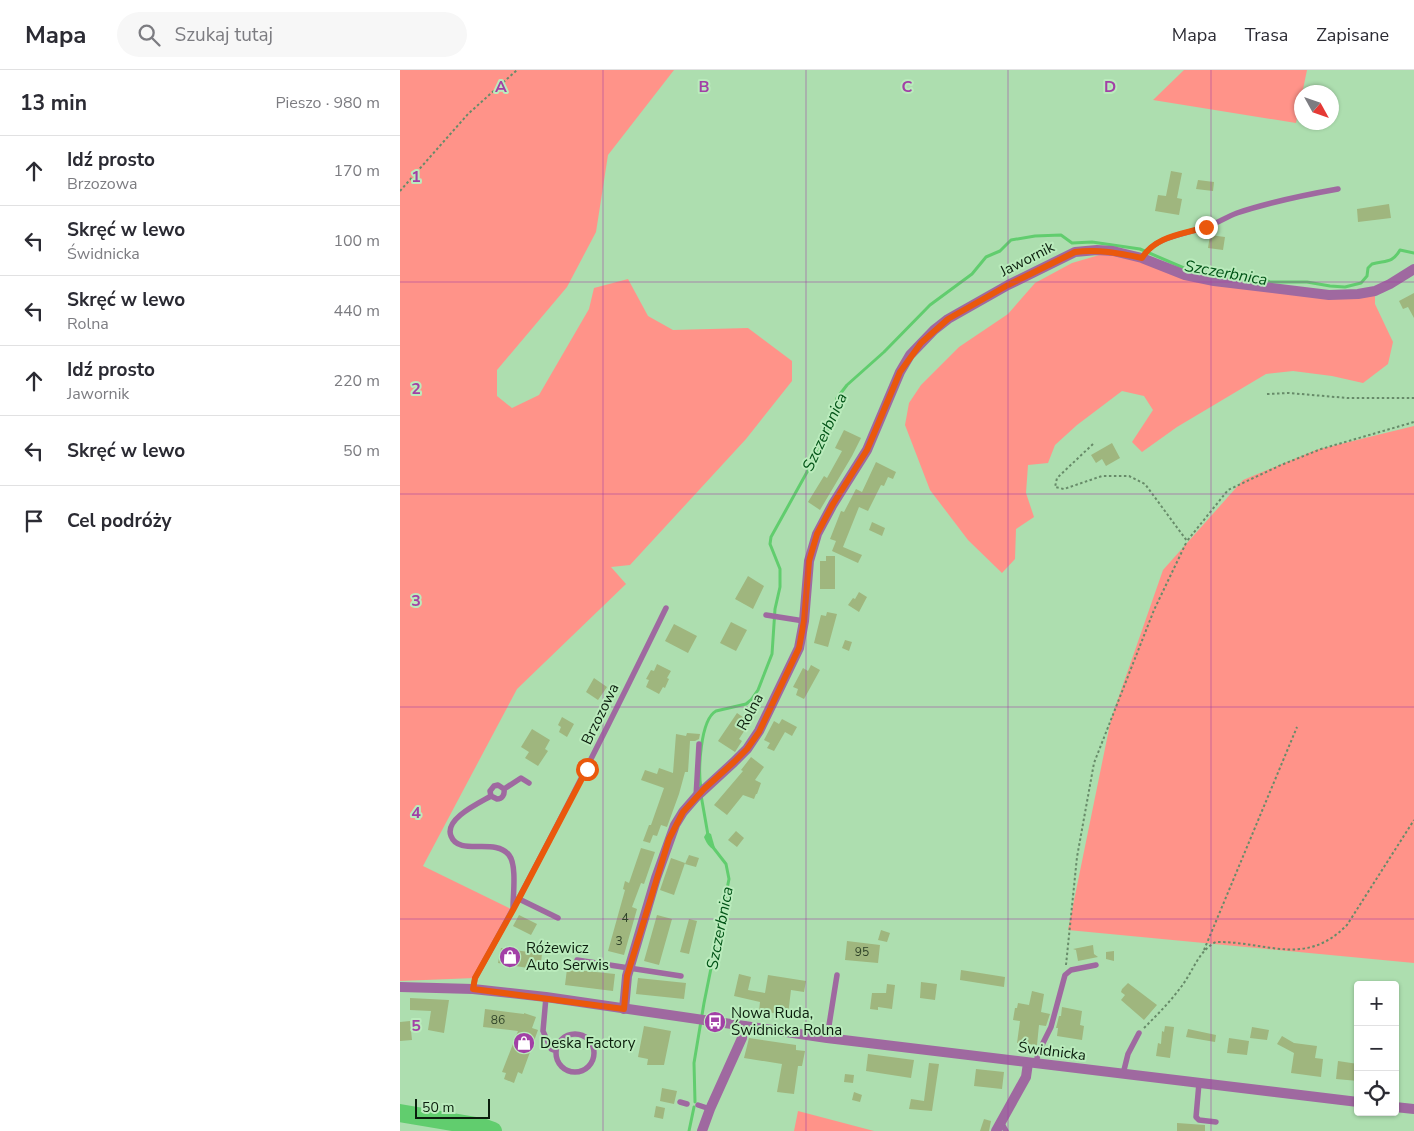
<!DOCTYPE html>
<html lang="pl">
<head>
<meta charset="utf-8">
<style>
  :root { --surface:#fff; --page:#f7f7f7; --text:#2b2b33; --muted:#7c7c81; --line:#e1e1e2 }
  body { margin:0; font-family:"Nunito Sans",sans-serif; background:var(--page); color:var(--text) }
  .controls { position:absolute; right:15px; bottom:15px; display:grid; overflow:hidden; border-radius:5px; box-shadow:0 1px 4px #0004 }
  .controls button { width:45px; height:45px; display:grid; place-items:center; padding:0; border:0; border-bottom:1px solid var(--line); background:var(--surface); color:var(--text); font:25px sans-serif }
  .compass { position:absolute; left:894px; top:15px; width:45px; height:45px; border-radius:50%; background:var(--surface); box-shadow:0 1px 4px #0004; rotate:130deg }
  .scale { position:absolute; left:15px; bottom:12px; width:75px; box-sizing:border-box; padding-left:5px; border:2px solid #0b1e0d; border-top:0; font-size:14px; line-height:18px; white-space:nowrap; color:#0b1e0d; -webkit-text-stroke:4px #baebbc; paint-order:stroke }
  .stop { position:absolute; width:15px; height:15px; margin:-11px; border:4px solid #ea580c; border-radius:50%; background:#fff }
  .stop.end { background:#ea580c; border-color:#fff; box-shadow:0 1px 5px #0008 }
  .list { margin:0; padding:0; list-style:none }
  h2 { display:flex; justify-content:space-between; align-items:center; height:65px; margin:0; padding:0 20px; font-size:21px }
  h2 small { font-size:16px; font-weight:400; color:var(--muted) }
  .list li { display:grid; grid-template-columns:32px 1fr auto; gap:15px; align-items:center; box-sizing:border-box; height:70px; padding:0 20px; border-top:1px solid var(--line) }
  .list b { display:block; font-size:19px; white-space:nowrap }
  .list p { margin:0; font-size:16px; white-space:nowrap; color:var(--muted) }
  .list em { font-size:16px; font-style:normal; color:var(--muted) }
  .icon { flex:none; width:28px; height:28px; fill:none; stroke:currentColor; stroke-width:2; stroke-linecap:round; stroke-linejoin:round }
  .map { position:relative; flex:none; width:1014px; height:1061px; overflow:hidden }
  header { display:flex; align-items:center; gap:30px; box-sizing:border-box; height:70px; padding:0 25px; background:var(--surface); border-bottom:1px solid var(--line) }
  header strong { font-size:24px }
  nav { display:flex; gap:28px; margin-inline-start:auto; font-size:18px }
  .search { width:350px; height:45px; background:var(--page); display:flex; align-items:center; gap:12px; box-sizing:border-box; padding:0 18px; border-radius:28px; color:var(--muted); font-size:19px }
  main { display:flex }
  aside { flex:1; background:var(--surface) }
  .map>svg:first-child { display:block }
  .green { fill:#ff9389 }
  .water { fill:#61cd6e }
  .lines { fill:none; stroke-linecap:round; stroke-linejoin:round }
  .stream { stroke:#61cd6e; stroke-width:3 }
  .river { stroke:#61cd6e; stroke-width:18 }
  .building { fill:#9fb67e }
  .path { stroke:#678b69; stroke-width:2; stroke-dasharray:2.5 2.5; stroke-linecap:butt }
  .service { stroke:#9f69a0; stroke-width:5.5 }
  .minor { stroke:#9f69a0; stroke-width:10 }
  .tertiary { stroke:#9f69a0; stroke-width:10 }
  .route { stroke:#ea580c; stroke-width:6 }
  .grid { fill:none; stroke:#a240a6; stroke-width:1; stroke-opacity:0.55 }
  .labels { text-anchor:middle; dominant-baseline:central; stroke-width:4; stroke-linejoin:round; paint-order:stroke }
  .number-label { font-size:12px; fill:#304429 }
  .street-label { font-size:15px; fill:#0b1e0d; stroke:#baebbc }
  .poi-label { font-size:15px; fill:#0b1e0d; stroke:#baebbc; text-anchor:start }
  .water-label { font-size:16px; font-style:italic; fill:#005316; stroke:#baebbc }
  .grid-label { font-size:16px; text-anchor:middle; font-weight:bold; fill:#a240a6; stroke:#baebbc; stroke-width:4; stroke-linejoin:round; paint-order:stroke }
</style>
</head>
<body>
<header>
<strong>Mapa</strong>
<div class="search"><svg class="icon" aria-label="search" viewBox="0 0 24 24"><circle cx="10" cy="10" r="6"/><path d="M15 15l6 6"/></svg>Szukaj tutaj</div>
<nav><a>Mapa</a><a>Trasa</a><a>Zapisane</a></nav>
</header>
<main>
<aside>
<h2>13 min<small>Pieszo · 980 m</small></h2>
<ul class="list">
<li><svg class="icon" aria-label="ahead" viewBox="0 0 24 24"><path d="M12 20V5M6 11l6-6 6 6"/></svg><div><b>Idź prosto</b><p>Brzozowa</p></div><em>170 m</em></li>
<li><svg class="icon" aria-label="left" viewBox="0 0 24 24"><path d="M17 20v-9H6M10 6l-5 5 5 5"/></svg><div><b>Skręć w lewo</b><p>Świdnicka</p></div><em>100 m</em></li>
<li><svg class="icon" aria-label="left" viewBox="0 0 24 24"><path d="M17 20v-9H6M10 6l-5 5 5 5"/></svg><div><b>Skręć w lewo</b><p>Rolna</p></div><em>440 m</em></li>
<li><svg class="icon" aria-label="ahead" viewBox="0 0 24 24"><path d="M12 20V5M6 11l6-6 6 6"/></svg><div><b>Idź prosto</b><p>Jawornik</p></div><em>220 m</em></li>
<li><svg class="icon" aria-label="left" viewBox="0 0 24 24"><path d="M17 20v-9H6M10 6l-5 5 5 5"/></svg><div><b>Skręć w lewo</b></div><em>50 m</em></li>
<li><svg class="icon" aria-label="arrive" viewBox="0 0 24 24"><path d="M6 21V4h12l-3 4 3 4H6"/></svg><div><b>Cel podróży</b></div></li>
</ul>
</aside>
<div class="map">
<svg width="1014" height="1061" viewBox="0 0 1014 1061">
  <rect width="100%" height="100%" fill="#addeaf"/>
  <!-- green -->
  <path class="green" d="M0,0H274L208,85L196,162L167,217L97,300V326L112,338L139,325L189,239L194,218L228,209L248,246L273,260L348,258L392,291V311L346,369L230,495L211,497L226,514L117,619L23,796L113,840L75,908L0,911Z
    M784,0H907L896,53L753,30Z
    M713,181L779,203L908,223L975,221V234L993,272L988,294L963,313L932,306L893,301L866,304L777,357L742,382L732,372L753,340L744,326L722,321L677,355L655,375L648,393L628,395L626,423L634,447L616,459L615,489L602,503L568,470L530,420L505,355L509,333L521,315L559,277L608,244L635,213L672,193Z
    M1014,356V893L668,860L711,649L763,500L843,410L916,380Z
    M398,1041L474,1061H394Z"/>
  <!-- water -->
  <path class="water" d="M307,762L311,764L315,778L314,779C309,778 306,772 304,767Z"/>
  <g class="lines">
    <!-- stream -->
    <path class="stream" d="M301,719C298,701 300,650 316,641L346,634L351,630L358,620L372,584L375,539L380,517V499L370,474L371,467L422,375L431,352L437,328L447,315L484,282L530,235L572,204L586,187L600,181L611,170L635,166L661,165L672,173L692,172L740,179L784,198L820,206L843,204L861,207L870,212H907L930,216L945,217L961,213L967,206L968,198L972,194C985,190 992,194 1000,180L1014,183
      M301,725L308,765
      M295,1032L294,993L304,933L329,809L326,794L312,776
      M289,1061L294,1037"/>
    <!-- river -->
    <path class="river" d="M0,1043L82,1057L93,1061"/>
  </g>
  <!-- building -->
  <path class="building" d="M771,101L782,103L777,128L782,129L779,145L755,141L758,125L766,126Z
    M798,110L814,112L813,121L796,119Z
    M989,134L991,148L958,152L957,139Z
    M810,165L825,167L823,180L808,178Z
    M1014,223V248L1008,237L1003,239L999,231Z
    M444,360L461,368L452,386L420,440L408,432L424,406L427,408L442,381L435,378Z
    M712,373L720,388L706,396L702,389L696,393L691,385Z
    M476,392L496,402L493,409L488,407L484,416L481,415L468,441L459,437L443,477L462,485L458,493L432,481L436,471L430,469L441,441L444,442L456,419L462,422Z
    M472,452L485,458L482,466L469,460Z
    M426,486H435V519H420V491H426Z
    M348,506L364,516L353,539L335,529Z
    M459,522L467,527L459,542L448,535L453,528L455,529Z
    M427,542L437,544L428,577L414,573L421,545L426,546Z
    M331,552L347,560L336,581L320,573Z
    M274,554L297,566L288,583L265,571Z
    M445,570L452,572L449,581L442,578Z
    M257,594L271,601L267,608L269,609L265,618L263,617L259,624L246,617L249,610L246,609L251,600L254,601Z
    M411,595L420,600L404,629L396,625L398,619L393,617L403,598L408,601Z
    M194,608L207,617L198,630L186,622Z
    M337,643L350,652L339,669L342,671L335,682L318,671Z
    M162,647L174,654L167,667L159,662L161,657L158,655Z
    M382,649L397,657L392,666L385,662L374,681L367,678L370,673L364,670L374,651L379,654Z
    M132,659L150,670L145,679L148,681L138,696L125,688L129,682L121,677Z
    M287,663L300,664L299,669L295,671H290L288,702H285L279,724L267,757L261,755L257,766L253,765L250,773L243,771L249,755H251L264,718L241,710L245,700L257,704L259,698L273,703L276,664L286,666Z
    M351,687L364,697L355,710L361,713L357,724H356L354,729L343,725L327,745L314,735L343,701L341,700Z
    M336,761L344,768L337,777L328,770Z
    M241,778L255,782L244,814L241,813L232,837L237,839L224,885L208,881L225,820L223,819L225,811L229,813Z
    M289,785L299,788L296,797L285,794Z
    M271,788L285,793L274,825L260,820Z
    M119,845L137,854L131,865L113,856Z
    M257,845L272,849L259,895L244,891Z
    M289,849L297,851L289,884L280,882Z
    M481,860L490,863L487,872L478,870Z
    M447,871L480,875L478,893L445,890Z
    M693,875L694,884L698,887L678,891L676,880L673,879Z
    M101,878L142,884L140,900L98,893Z
    M714,881V891L706,889V882Z
    M167,899L215,904L213,921L165,915Z
    M561,900L605,907L604,917L560,910Z
    M339,904L351,907L348,920L365,923L368,905L406,911L404,922L391,920L388,945L359,941L360,932L334,926Z
    M238,908L286,913L284,929L236,924Z
    M521,912L537,914L535,930L520,928Z
    M728,913L757,935L744,950L721,930L725,925L721,922L722,919Z
    M487,914L495,915L492,939L478,937V940L470,939L472,923H486Z
    M632,921L644,924L641,942L650,944L646,956L639,955L637,975L617,973L620,951L613,950L615,938H617L618,933L629,935Z
    M10,928L49,930L44,963L28,960L31,941L10,940Z
    M662,937L682,941L680,955L684,956L682,970L657,966L658,958H656L659,946H661Z
    M85,939L124,944V943L136,947L132,958L138,960L122,1004L118,1002L114,1013L104,1009L106,1003L102,1002L118,961L83,957Z
    M10,951L12,970L0,971V952Z
    M244,956L271,961L264,995H247L248,989L238,987Z
    M765,956L774,957L770,988L756,986L758,973L761,974L762,961L764,962Z
    M852,957L869,960L867,970L850,968Z
    M788,959L816,965L815,972L786,967Z
    M882,966L894,973L917,976L915,988L923,989L921,1007L891,1003L894,983L877,974Z
    M349,968L396,975V980L405,981L402,996H398L394,1024L377,1022L382,994L344,988Z
    M829,968L849,971L847,985L827,983Z
    M468,984L514,990L511,1008L466,1001Z
    M938,991L958,994V1011L936,1009Z
    M529,993L539,994L532,1041L509,1039L511,1029L524,1031Z
    M576,999L604,1002L602,1019L574,1016Z
    M445,1004L454,1005L453,1013L444,1012Z
    M262,1018L277,1021L274,1034L260,1031Z
    M454,1022L462,1025L460,1032L452,1030Z
    M256,1036L265,1038L263,1049L254,1047Z
    M584,1049L591,1051L589,1061H580Z
    M777,1053L805,1055V1061H777Z"/>
  <g class="lines">
    <!-- path -->
    <path class="path" d="M0,121L68,44L117,0
      M867,324L889,323L947,328H1014
      M693,374L657,408L655,417L664,419L702,406H729L745,414L787,471L828,420L881,395L921,379L1014,352
      M804,880L897,657
      M666,895L677,787L694,693L754,540L787,471
      M744,958C757,945 770,932 781,917C793,902 798,881 816,872C866,871 905,898 947,855L1014,750"/>
    <!-- service -->
    <path class="service" d="M742,188C755,166 783,165 806,157C816,154 826,147 837,143C870,132 904,125 938,119
      M366,545L404,551
      M104,719L121,708L129,713
      M91,726L90,721L94,716L98,715L104,719C105,725 102,729 97,729L91,726C79,733 44,749 51,766C59,787 95,767 109,785C117,795 113,825 113,838
      M296,727L299,674
      M119,829L158,848
      M177,890L281,906
      M73,919L75,908C143,787 205,663 266,538
      M146,927L143,961L151,979L156,981
      M156 983a19 19 0 1 1 38 0a19 19 0 1 1-38 0Z
      M427,968L437,905
      M636,994L638,983L651,957L665,905L671,900L696,895
      M723,1004L728,984L739,963
      M799,1013L796,1047L799,1050L816,1052
      M280,1032L287,1034
      M298,1035L310,1039
      M601,1052L606,1061"/>
    <!-- minor -->
    <path class="minor" d="M224,939L227,906L256,808L275,755L283,742L296,727L334,692L347,679L359,661L399,578L404,551L409,491L417,464L433,434L467,380L500,302L510,285L534,260L548,249L608,215L675,182L697,180L713,181L742,188L785,205L814,211L929,225L958,224L975,221L990,214L1014,199
      M302,1061L310,1039L342,968L344,956
      M596,1061L626,1007L628,993"/>
    <!-- tertiary -->
    <path class="tertiary" d="M0,917L73,919L146,927L427,968L958,1032
      M995,1037L1014,1039"/>
  </g>
  <g class="lines">
    <!-- route -->
    <path class="route" d="M187,699L113,840L75,908L73,919L224,939L227,906L269,769L283,742L304,719L334,692L347,679L359,662L399,578L404,551L409,491L417,464L433,434L467,380L500,302L521,273L548,249L608,215L675,182C698,179 719,183 742,188C755,166 784,164 806,157"/>
  </g>
  <!-- grid -->
  <path class="grid" d="M203,0V1061M406,0V1061M608,0V1061M811,0V1061M0,212H1014M0,424H1014M0,637H1014M0,849H1014"/>
  <!-- icons -->
  <defs>
    <g id="shop-disc" transform="scale(1.125)"><circle r="9.5" fill="#a240a6" stroke="#baebbc"/><path d="M-5-2.5h2.3a2.7 3.5 0 0 1 5.4 0H5L5.5 6h-11ZM-1.5-2.5h3a1.5 2.3 0 0 0-3 0Z" fill="#fff"/></g>
    <g id="bus-disc" transform="scale(1.125)"><circle r="9.5" fill="#a240a6" stroke="#baebbc"/><path d="M-5-6H5V4H4V6H2V4H-2V6H-4V4H-5ZM-3.5-4V0h7V-4ZM-3.5 1.2v1.5H-2V1.2ZM2 1.2v1.5H3.5V1.2Z" fill="#fff"/></g>
  </defs>
  <g fill-rule="evenodd">
    <use href="#shop-disc" x="110" y="887"/>
    <use href="#bus-disc" x="315" y="952"/>
    <use href="#shop-disc" x="124" y="973"/>
  </g>
  <g class="labels">
    <!-- number labels -->
    <g class="number-label">
      <text x="225" y="848">4</text>
      <text x="219" y="871">3</text>
      <text x="462" y="882">95</text>
      <text x="98" y="950">86</text>
    </g>
    <!-- street labels -->
    <g class="street-label">
      <text transform="translate(627 189) rotate(-27)">Jawornik</text>
      <text transform="translate(350 642) rotate(-62)">Rolna</text>
      <text transform="translate(200 644) rotate(-64)">Brzozowa</text>
      <text transform="translate(652 981) rotate(7)">Świdnicka</text>
    </g>
    <!-- poi labels -->
    <g class="poi-label">
      <text x="126" y="878">Różewicz<tspan x="126" dy="17">Auto Serwis</tspan></text>
      <text x="331" y="943">Nowa Ruda,<tspan x="331" dy="17">Świdnicka Rolna</tspan></text>
      <text x="140" y="973">Deska Factory</text>
    </g>
    <!-- water labels -->
    <g class="water-label">
      <text transform="translate(826 203) rotate(10)">Szczerbnica</text>
      <text transform="translate(425 362) rotate(-65)">Szczerbnica</text>
      <text transform="translate(320 858) rotate(-79)">Szczerbnica</text>
    </g>
  </g>
  <g class="grid-label">
    <text x="101" y="22">A</text>
    <text x="304" y="22">B</text>
    <text x="507" y="22">C</text>
    <text x="710" y="22">D</text>
    <text x="16" y="112">1</text>
    <text x="16" y="324">2</text>
    <text x="16" y="536">3</text>
    <text x="16" y="748">4</text>
    <text x="16" y="961">5</text>
  </g>
</svg>
<div class="controls">
<button>+</button>
<button>−</button>
<button><svg class="icon" aria-label="locate" viewBox="0 0 24 24"><circle cx="12" cy="12" r="6"/><path d="M12 2v4M12 18v4M2 12h4M18 12h4"/></svg></button>
</div>
<svg class="compass" viewBox="-18 -18 36 36"><path d="M0-13l5 13h-10z" fill="#e53935"/><path d="M0 13l5-13h-10z" fill="#7c7c81"/></svg>
<div class="scale">50 m</div>
<div class="stop" style="left:187px;top:699px"></div>
<div class="stop end" style="left:806px;top:157px"></div>
</div>
</main>
</body>
</html>
